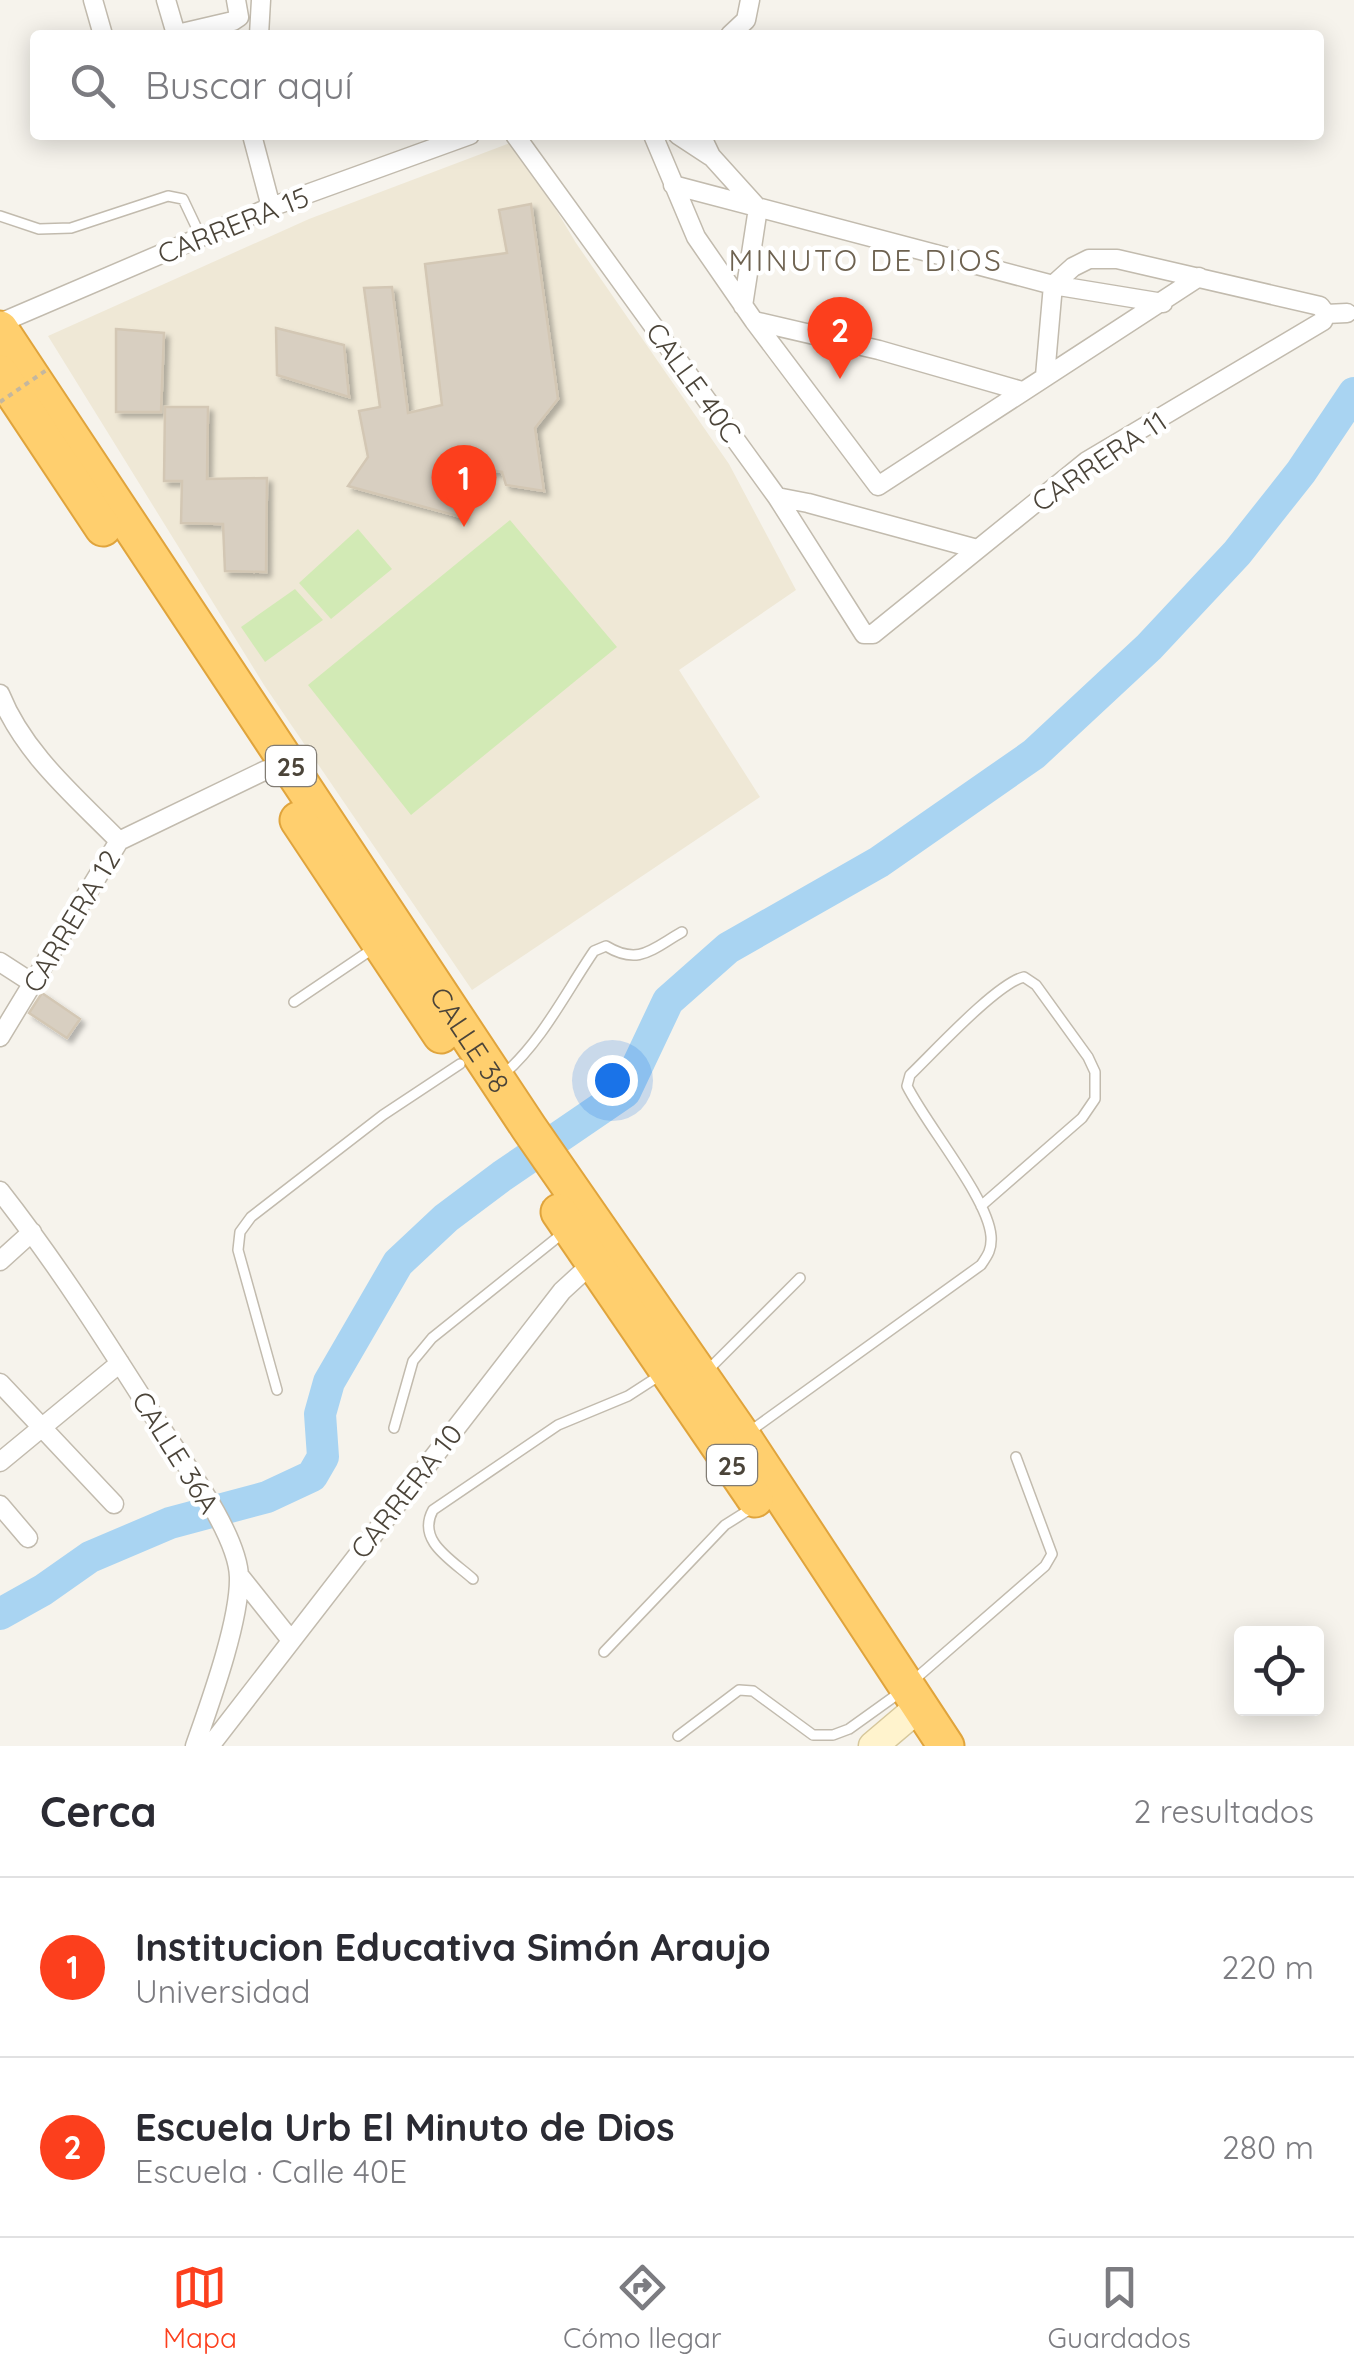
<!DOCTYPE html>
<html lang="es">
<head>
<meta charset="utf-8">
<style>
  :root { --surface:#fff; --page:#f7f7f7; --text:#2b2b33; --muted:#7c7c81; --line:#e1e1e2; --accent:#fc3f1d }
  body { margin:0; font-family:Quicksand,sans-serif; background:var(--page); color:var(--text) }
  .controls { position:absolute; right:30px; bottom:30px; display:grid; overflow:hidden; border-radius:10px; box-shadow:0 5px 25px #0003 }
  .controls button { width:90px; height:90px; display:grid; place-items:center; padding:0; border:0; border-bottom:2px solid var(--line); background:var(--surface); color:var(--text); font:50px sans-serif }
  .you { position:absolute; left:612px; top:1080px; width:35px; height:35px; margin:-25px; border:8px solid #fff; border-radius:50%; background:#1a73e8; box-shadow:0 0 0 15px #1a73e833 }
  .badge { display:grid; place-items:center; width:65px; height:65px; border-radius:50%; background:var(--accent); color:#fff; font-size:32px; font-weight:700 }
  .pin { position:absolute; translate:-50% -82px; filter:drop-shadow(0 2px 5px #0008) }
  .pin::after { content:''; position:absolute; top:52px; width:35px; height:30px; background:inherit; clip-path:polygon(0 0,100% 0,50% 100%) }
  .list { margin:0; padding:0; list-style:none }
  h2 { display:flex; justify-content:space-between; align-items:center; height:130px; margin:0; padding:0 40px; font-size:42px }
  h2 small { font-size:32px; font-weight:400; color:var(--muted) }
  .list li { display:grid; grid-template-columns:65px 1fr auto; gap:30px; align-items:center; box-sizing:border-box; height:180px; padding:0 40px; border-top:2px solid var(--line) }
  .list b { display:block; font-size:38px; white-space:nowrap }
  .list p { margin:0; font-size:32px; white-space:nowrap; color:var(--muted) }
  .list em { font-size:32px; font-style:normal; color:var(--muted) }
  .icon { flex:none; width:55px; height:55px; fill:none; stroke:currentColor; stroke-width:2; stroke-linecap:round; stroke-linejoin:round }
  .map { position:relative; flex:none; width:1354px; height:1746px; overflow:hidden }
  .search { position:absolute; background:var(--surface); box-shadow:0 5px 25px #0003; left:30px; right:30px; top:30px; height:110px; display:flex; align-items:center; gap:25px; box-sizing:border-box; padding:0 35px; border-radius:10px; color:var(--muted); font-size:38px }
  .sheet { height:490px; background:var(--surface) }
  nav { display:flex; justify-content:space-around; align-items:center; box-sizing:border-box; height:140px; border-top:2px solid var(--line); background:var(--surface); font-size:28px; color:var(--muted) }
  nav a { display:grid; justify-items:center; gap:5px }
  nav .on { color:var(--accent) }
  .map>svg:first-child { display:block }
  .education { fill:#efe8d6 }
  .green { fill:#d2eab5 }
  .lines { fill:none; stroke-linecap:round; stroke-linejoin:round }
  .river { stroke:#a9d4f2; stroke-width:32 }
  .building { fill:#d8cfc1; stroke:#d3c7b4; stroke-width:2.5; filter:url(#shadow) }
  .lane-casing { stroke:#c2bbae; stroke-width:12 }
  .street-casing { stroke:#c2bbae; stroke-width:21 }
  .secondary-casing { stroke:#d6c79b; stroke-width:31 }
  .highway-casing { stroke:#e0a43c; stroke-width:39 }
  .lane { stroke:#fff; stroke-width:9 }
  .street { stroke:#fff; stroke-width:18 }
  .secondary { stroke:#fff3cd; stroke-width:28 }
  .highway { stroke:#ffcf6e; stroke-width:35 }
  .path-bridge { stroke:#c4b79f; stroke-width:4; stroke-dasharray:5 5; stroke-linecap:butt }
  .labels { text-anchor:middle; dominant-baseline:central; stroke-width:9; stroke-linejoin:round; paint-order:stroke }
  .shield { fill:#fff; stroke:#817c74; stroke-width:2.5 }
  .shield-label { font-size:25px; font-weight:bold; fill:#4b4439 }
  .street-label { font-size:28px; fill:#4b4439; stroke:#fff }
  .neighbourhood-label { font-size:30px; letter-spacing:2.5px; fill:#6e6250; stroke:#fff }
</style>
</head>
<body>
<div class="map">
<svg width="1354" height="1746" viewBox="0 0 1354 1746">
  <defs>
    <filter id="shadow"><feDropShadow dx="4.5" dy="4.5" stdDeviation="2.5" flood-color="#0004"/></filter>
  </defs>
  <rect width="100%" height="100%" fill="#f6f3ec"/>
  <!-- education -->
  <path class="education" d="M515,141L576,243L729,464L796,590L679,670L760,797L472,990L264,685L48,336L309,219Z"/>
  <!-- green -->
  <path class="green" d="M510,520L617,647L411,815L308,685Z
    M358,529L392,569L331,619L299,583Z
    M295,589L323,620L265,662L241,627Z"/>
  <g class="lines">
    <!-- river -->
    <path class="river" d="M0,1614L43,1590L90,1557L170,1523L267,1497L312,1476L323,1457L320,1414L329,1382L398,1263L446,1218L502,1176L625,1092L668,1001L728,948L879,862L1034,754L1149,647L1237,553L1301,472L1354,393"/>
  </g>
  <!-- building -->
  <path class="building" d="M531,204L558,399L535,428L544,491L506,485L502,472L473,468L461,517L348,486L368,457L359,411L380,407L364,288L392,287L408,413L442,405L425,264L507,253L499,210Z
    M276,328L344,345L349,397L277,375Z
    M116,329L164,333L161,412H116Z
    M165,407H208L207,479L267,478L266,572L225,571L223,524L181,523L182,481H164Z
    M42,993L80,1019L67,1038L29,1013Z"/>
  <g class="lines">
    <!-- lane casing -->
    <g class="lane-casing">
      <path id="lane" d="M0,216L39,229L71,228L168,196L183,199L201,237
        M294,1002L374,948
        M504,1074C542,1041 566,992 594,951L606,946C639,966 652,949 682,932
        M707,1371L800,1278
        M277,1390L238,1250L240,1232L251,1217L383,1115L460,1064
        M394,1428L413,1361L432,1338L563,1233
        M749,1432L981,1265C988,1255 992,1249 991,1236C988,1198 927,1126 907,1086L910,1075C933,1053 997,983 1024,977L1036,985L1088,1057L1095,1072V1099L1082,1118L981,1206
        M473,1579C452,1560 416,1541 433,1510L558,1425L628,1396L662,1374
        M604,1652L725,1525L752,1508
        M914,1680L1045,1566L1052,1554L1016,1457
        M678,1736L739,1690L753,1691L813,1735H833L849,1729L902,1691"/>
    </g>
    <!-- street casing -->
    <g class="street-casing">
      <path id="street" d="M93,0L103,35
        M166,0L176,34
        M173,35L233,21L239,17L236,0
        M259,35L261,0
        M730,35L746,20L750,0
        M252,135L271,207
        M515,135L777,497L864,634H873L1087,461L1323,321L1326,314L1347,313
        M653,135L696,237L754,321L878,486L1199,277
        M678,135L710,156
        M701,135L711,156L758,208L743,306
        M673,185L1053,285L1163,303
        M754,321L879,350L1022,391
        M0,323L271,207L470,135
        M1045,376L1053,285L1073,267L1089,259H1117L1320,306L1326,314
        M777,497L808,503L977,549
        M0,694C24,754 75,796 119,841
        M0,962L34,984
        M0,1037L119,841L266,770
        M0,1191C58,1265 108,1344 158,1423C182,1460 238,1534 239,1577C240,1621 210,1703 195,1746
        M0,1261L32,1232
        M0,1383L114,1504
        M0,1462L120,1363
        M0,1505L28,1538
        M239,1575L290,1639
        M210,1746L562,1291L598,1258"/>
    </g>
    <!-- secondary casing -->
    <g class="secondary-casing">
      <path id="secondary" d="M873,1746L919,1707"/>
    </g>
    <!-- highway casing -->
    <g class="highway-casing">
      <g id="highway">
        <path id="s1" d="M0,329L529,1128L743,1437L946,1746"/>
        <path d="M0,373L103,528"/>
        <path d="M298,820L441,1035"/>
        <path d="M559,1212L755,1499"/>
      </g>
    </g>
    <!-- lane -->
    <use href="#lane" class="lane"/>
    <!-- street -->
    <use href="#street" class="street"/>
    <!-- secondary -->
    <use href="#secondary" class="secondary"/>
    <!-- highway -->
    <use href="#highway" class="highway"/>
    <!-- path-bridge -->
    <path class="path-bridge" d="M0,402L48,369"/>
  </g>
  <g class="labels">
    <!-- shield labels -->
    <g class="shield">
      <rect x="266" y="746" width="50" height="40" rx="8"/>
      <rect x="707" y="1445" width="50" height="40" rx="8"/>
    </g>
    <g class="shield-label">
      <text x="291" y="766">25</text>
      <text x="732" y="1465">25</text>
    </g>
    <!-- street labels -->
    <g class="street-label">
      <text transform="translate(233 225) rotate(-22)">CARRERA 15</text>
      <text transform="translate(694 382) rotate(54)">CALLE 40C</text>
      <text transform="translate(1099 461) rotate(-34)">CARRERA 11</text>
      <text transform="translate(71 921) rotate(-59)">CARRERA 12</text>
      <text stroke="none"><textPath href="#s1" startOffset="852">CALLE 38</textPath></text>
      <text transform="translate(176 1452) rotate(58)">CALLE 36A</text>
      <text transform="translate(406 1491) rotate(-52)">CARRERA 10</text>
    </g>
    <!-- neighbourhood labels -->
    <g class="neighbourhood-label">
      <text x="866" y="260">MINUTO DE DIOS</text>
    </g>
  </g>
</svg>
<div class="controls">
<button><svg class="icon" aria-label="locate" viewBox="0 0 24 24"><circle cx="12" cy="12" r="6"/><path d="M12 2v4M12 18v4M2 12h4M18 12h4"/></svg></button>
</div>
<div class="you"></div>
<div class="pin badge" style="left:464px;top:527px">1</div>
<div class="pin badge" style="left:840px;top:379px">2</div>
<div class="search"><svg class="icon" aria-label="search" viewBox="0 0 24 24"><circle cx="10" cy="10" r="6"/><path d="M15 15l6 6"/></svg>Buscar aquí</div>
</div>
<section class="sheet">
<h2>Cerca<small>2 resultados</small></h2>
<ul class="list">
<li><span class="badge">1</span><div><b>Institucion Educativa Simón Araujo</b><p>Universidad</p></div><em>220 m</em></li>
<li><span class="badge">2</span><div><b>Escuela Urb El Minuto de Dios</b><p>Escuela · Calle 40E</p></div><em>280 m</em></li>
</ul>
</section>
<nav>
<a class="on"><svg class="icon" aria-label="map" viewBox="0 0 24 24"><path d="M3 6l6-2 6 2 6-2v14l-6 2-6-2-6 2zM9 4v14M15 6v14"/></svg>Mapa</a>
<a><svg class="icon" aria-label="directions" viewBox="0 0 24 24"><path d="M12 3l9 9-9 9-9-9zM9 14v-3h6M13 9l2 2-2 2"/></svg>Cómo llegar</a>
<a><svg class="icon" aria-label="saved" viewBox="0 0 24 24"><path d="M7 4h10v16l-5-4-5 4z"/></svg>Guardados</a>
</nav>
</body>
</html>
